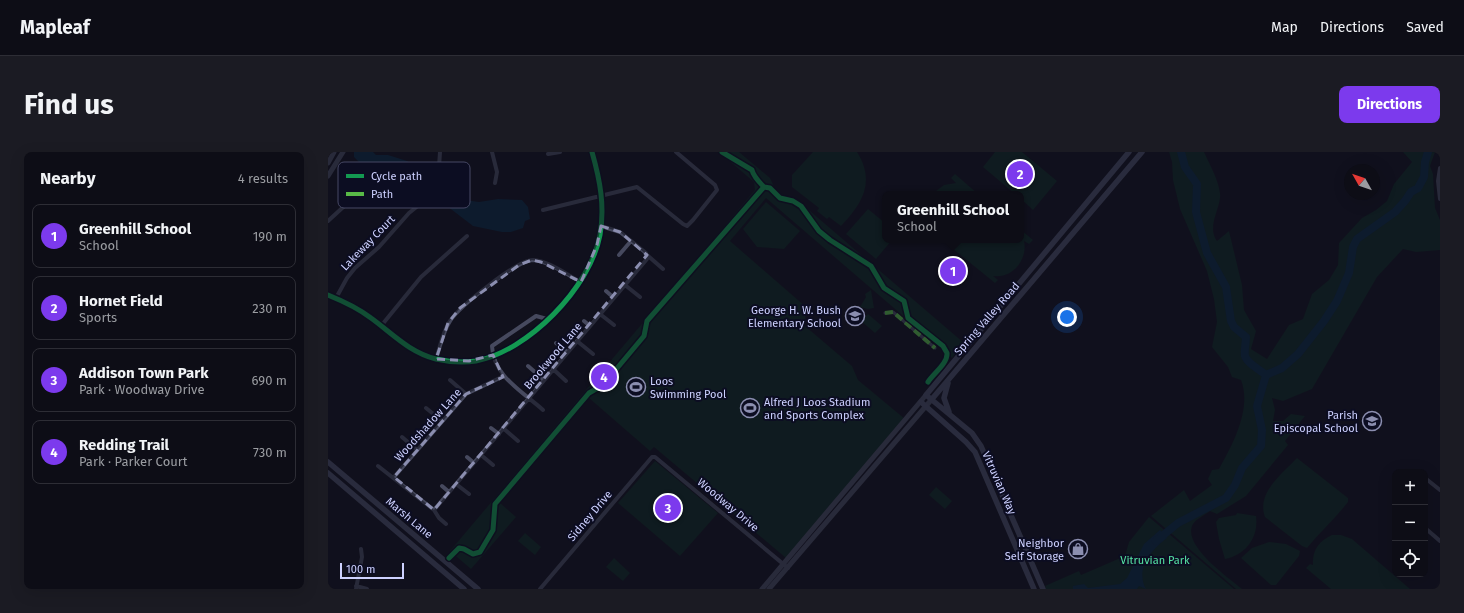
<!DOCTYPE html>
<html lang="en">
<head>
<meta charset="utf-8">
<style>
  :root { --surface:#0d0d16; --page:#1b1b23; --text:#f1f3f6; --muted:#9a9ca1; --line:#2d2d35; --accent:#7c3aed }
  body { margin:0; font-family:"Fira Sans",sans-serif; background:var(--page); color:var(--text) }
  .controls { position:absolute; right:12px; bottom:12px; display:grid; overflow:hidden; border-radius:8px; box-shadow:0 4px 16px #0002 }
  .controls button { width:36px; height:36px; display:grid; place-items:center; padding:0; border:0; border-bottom:1px solid var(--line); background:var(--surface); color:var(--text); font:20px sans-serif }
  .compass { position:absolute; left:1016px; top:12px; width:36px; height:36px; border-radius:50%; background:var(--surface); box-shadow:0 4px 16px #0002; rotate:310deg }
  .scale { position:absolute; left:12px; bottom:10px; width:64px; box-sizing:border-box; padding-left:4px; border:2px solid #cdd1ff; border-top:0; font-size:11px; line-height:14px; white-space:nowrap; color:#cdd1ff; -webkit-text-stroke:3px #0c0d22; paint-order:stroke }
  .you { position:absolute; left:739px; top:165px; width:14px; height:14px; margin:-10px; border:3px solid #fff; border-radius:50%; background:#1a73e8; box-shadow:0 0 0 6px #1a73e833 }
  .badge { display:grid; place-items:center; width:26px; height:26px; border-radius:50%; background:var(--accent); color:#fff; font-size:13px; font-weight:700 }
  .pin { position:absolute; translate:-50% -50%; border:2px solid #fff; box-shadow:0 1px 4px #0006 }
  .popup { position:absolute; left:554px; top:39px; width:142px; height:52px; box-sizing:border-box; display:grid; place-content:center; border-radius:8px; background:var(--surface); filter:drop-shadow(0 1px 3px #0005); font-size:13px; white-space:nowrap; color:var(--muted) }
  .popup b { font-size:15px; color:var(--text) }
  .popup::after { content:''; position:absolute; left:50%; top:100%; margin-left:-8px; border:8px solid transparent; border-top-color:var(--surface) }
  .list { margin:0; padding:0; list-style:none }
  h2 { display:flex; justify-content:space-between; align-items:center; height:52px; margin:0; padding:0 16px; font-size:17px }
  h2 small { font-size:13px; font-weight:400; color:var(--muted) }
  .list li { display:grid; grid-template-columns:26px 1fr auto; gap:12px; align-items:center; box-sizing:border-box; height:64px; margin:0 8px 8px; padding:0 8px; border:1px solid var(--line); border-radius:8px }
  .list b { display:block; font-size:15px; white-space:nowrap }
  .list p { margin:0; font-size:13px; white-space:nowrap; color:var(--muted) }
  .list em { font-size:13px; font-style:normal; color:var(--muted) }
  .icon { flex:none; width:22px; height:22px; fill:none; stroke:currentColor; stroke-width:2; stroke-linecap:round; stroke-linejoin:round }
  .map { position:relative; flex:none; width:1112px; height:437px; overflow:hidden; border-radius:8px }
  header { display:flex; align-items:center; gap:24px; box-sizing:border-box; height:56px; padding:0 20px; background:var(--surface); border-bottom:1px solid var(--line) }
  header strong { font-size:19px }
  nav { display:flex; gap:22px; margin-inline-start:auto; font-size:14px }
  .intro { display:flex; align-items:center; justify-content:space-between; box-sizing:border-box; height:96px; padding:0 24px }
  h1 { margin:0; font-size:28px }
  .button { padding:10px 18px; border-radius:8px; background:var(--accent); color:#fff; font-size:14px; font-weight:700 }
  main { display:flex; gap:24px; padding:0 24px }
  aside { flex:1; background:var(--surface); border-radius:8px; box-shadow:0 4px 16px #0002 }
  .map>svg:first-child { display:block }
  .green { fill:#0f2824 }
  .water { fill:#0a2840 }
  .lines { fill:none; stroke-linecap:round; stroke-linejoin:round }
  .river { stroke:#0a2840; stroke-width:8 }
  .pedestrian { stroke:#46495e; stroke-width:3 }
  .minor { stroke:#46495e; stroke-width:4 }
  .tertiary { stroke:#46495e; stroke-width:5 }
  .secondary { stroke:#484c64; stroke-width:5.5 }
  .quiet { stroke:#58b947; stroke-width:4; stroke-dasharray:8 4; stroke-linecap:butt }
  .cycleway-casing { stroke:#0c0d22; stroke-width:8 }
  .cycleway { stroke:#139951; stroke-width:5 }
  .marked { fill:none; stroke:#8b8eb0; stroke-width:3; stroke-dasharray:8 5; stroke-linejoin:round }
  .labels { text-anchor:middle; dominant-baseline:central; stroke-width:4; stroke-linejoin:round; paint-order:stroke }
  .street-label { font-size:11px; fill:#cdd1ff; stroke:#0c0d22 }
  .poi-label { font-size:11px; fill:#cdd1ff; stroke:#0c0d22; text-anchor:end }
  .park-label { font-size:11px; fill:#55e3a4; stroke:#0c0d22 }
  .key { fill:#0c0d22; stroke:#464864; stroke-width:1 }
  .key-label { font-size:11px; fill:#cdd1ff }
</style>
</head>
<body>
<header>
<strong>Mapleaf</strong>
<nav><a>Map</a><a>Directions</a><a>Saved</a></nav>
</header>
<div class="intro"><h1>Find us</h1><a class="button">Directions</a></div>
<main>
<aside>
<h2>Nearby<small>4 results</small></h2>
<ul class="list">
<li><span class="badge">1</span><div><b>Greenhill School</b><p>School</p></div><em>190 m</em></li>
<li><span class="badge">2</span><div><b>Hornet Field</b><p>Sports</p></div><em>230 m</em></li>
<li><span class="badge">3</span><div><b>Addison Town Park</b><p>Park · Woodway Drive</p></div><em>690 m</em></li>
<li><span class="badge">4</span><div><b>Redding Trail</b><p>Park · Parker Court</p></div><em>730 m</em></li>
</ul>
</aside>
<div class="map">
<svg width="1112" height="437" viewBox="0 0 1112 437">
  <rect width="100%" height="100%" fill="#11111d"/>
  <!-- green -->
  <path class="green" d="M391,0H411L442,26L449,41L468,47L636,191L624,206L438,46L402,89L478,155L477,174L524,214L530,228L577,267L458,406L326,295L322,299L261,246L171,350L188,365L143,417L122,399L427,38L426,30Z
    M485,0H529C548,30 534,52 513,74L501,65L499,67L489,59L491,56L464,35V23Z
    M667,0H694L729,29L705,58L693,47V42H687L655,15Z
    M841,0H876C882,13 890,27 892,41C894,55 878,74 889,89L901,79L914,133L916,158L928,179L923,197L939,207L961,173L975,167L984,142L1001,128L1010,113L1011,91L1034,66L1048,58L1059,49L1066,32L1084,10L1075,0H1107L1102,14L1105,22L1107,56L1112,68V98L1088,100L1075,97L1049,125L984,237L955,249L944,246L947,258L945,269H955L963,262L977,264L957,289L960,293L918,344L889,362L882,359C877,363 868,367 865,372C853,393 901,426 914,437H908L823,364L856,338L862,349L884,333L880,327L884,318L891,317C905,292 924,256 913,228L904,225L900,215L884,195L889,170L886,147L879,119L852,57L845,28L844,10Z
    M627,22L650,42H604L616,33L628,31L623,26Z
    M438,50L472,79L456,97L429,95L415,77Z
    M540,57L557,71V88H564L548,107L518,82Z
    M693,78L705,88L701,92L696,89C700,107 685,127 665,124L670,128L667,131L614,88H693Z
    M543,138L546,156L540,157L532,155L538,145L537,142Z
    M540,162L554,174L547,181L533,169Z
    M969,306L1020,346V350C1007,367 992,380 979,396L974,394L937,365C928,341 954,322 969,306Z
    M327,309L390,361L352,404L290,351Z
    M608,335L624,349L617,357L601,343Z
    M909,361L928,364C931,385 918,403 897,407L891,387L888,370L891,366L908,363Z
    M821,365L906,437H718L717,434L751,419L753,423L797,404L801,390Z
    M197,381L213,395L207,403L190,389Z
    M1004,383H1013L1024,387L1082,437H1003L978,416L982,412L985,413C984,398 991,389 1004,383Z
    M941,390L958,392L972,399L971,404L948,433H943L913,406L924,396Z
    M286,406L302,421L295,429L278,415Z"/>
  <!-- water -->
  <path class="water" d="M26,0H45L48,3H60L79,9L107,31L137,48L151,50L170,47L194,48L200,55L202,67L197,69L195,76L183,80H174L145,74L115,51L105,47L102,40C86,41 63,26 49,18C46,16 45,13 42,11H32L26,5Z
    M832,378L839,386C823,398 807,417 818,437L811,434L809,437H745V434L756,432L760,436L792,432L799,426L816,392Z"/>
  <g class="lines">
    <!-- river -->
    <path class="river" d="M853,0L857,15L869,32L868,60L879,101L898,135L903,169L906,175L918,185C918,191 916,198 917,204C919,211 932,218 938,223
      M828,389L850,371L898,346L907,333L914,316L933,294L934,278L929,254L938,223L954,216L970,202L996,169L1009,149L1021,121L1025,95L1029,87L1067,60L1077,49L1083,40L1090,36L1096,25L1097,10L1100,0"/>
    <!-- pedestrian -->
    <path class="pedestrian" d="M557,161L565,160L607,196"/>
    <!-- minor -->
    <path class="minor" d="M164,0L169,20L167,31
      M220,2L232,0
      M111,15L112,0
      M1112,16L1110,29L1112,47
      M215,58L309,35L355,72L359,74L365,68L389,38L387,33L348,0
      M0,69L24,47L40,27
      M291,103L303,89
      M319,103L335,117
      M297,133L312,145
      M278,139L286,146
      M0,143C15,149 30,156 43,166C65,182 81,200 108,207C121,210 135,211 148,209C200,199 262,136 272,83C277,54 272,28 264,0
      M8,146L19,126L27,116L51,95L81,61L91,53
      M272,162L286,173
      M256,169L262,174
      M53,174L93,125L139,84
      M249,189L265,202
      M228,191L239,200
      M108,207C112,195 115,179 122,169C131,155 189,108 205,108C221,109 239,123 253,130
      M200,214L216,228
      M225,217L238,229
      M122,228L138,242
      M98,256L114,269
      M215,258C195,240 165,224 164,194L208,164L219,167
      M163,276L171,282
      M175,276L190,289
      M74,285L89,298
      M153,303L165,313
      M139,305L146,311
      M50,314L106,358L111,366L118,372
      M66,325L138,242L176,224
      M1097,326L1112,338
      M128,332L141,342
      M114,334L121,340
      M106,358L319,107L318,101L292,80L273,74
      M1097,376L1112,389
      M28,434L39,437
      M28,437L34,405L33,397
      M212,437L324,305H327L460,416"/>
    <!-- tertiary -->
    <path class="tertiary" d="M0,11L6,0
      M0,24L15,0
      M434,437L598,243
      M441,437L604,247"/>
    <!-- secondary -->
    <path class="secondary" d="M620,231L616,246L621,260
      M604,247L814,0
      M593,250L638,290L647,300L706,437
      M0,310L150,437
      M0,321L136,437
      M715,437L653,294L644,281L598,243L801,0"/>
    <!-- quiet -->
    <path class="quiet" d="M557,161L565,160L607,196"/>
    <!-- cycleway casing -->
    <g class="cycleway-casing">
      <path id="cycleway" d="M394,0L424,18C425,23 432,31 436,35L442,36L452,46L465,49L473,54L491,79L502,88L543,114L556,136L576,149L580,166L615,194L619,201C620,211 606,221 600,230
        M0,143C15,149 30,156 43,166C65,182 81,200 108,207C121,210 135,211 148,209C200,199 262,136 272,83C277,54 272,28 264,0
        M121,406L131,396L136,397L145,402L152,400L165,378L167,352L261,241L275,233L316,184L319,169L436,35"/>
    </g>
    <!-- cycleway -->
    <use href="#cycleway" class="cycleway"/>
  </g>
  <!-- marked area -->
  <path d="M0 0H1112V437H0ZM273,74L292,80L319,103L106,358L66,325L138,242L175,225L165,203L141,209L108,207L120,171L132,156L191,113L204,108L213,110L253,130L269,93Z" fill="#11111d" fill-opacity=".55" fill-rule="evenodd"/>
  <path class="marked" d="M273,74L292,80L319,103L106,358L66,325L138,242L175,225L165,203L141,209L108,207L120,171L132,156L191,113L204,108L213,110L253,130L269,93Z"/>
  <!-- icons -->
  <defs>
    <g id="school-ring" transform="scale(1)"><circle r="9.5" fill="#0c0d22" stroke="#8b8eb0" stroke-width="1.5"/><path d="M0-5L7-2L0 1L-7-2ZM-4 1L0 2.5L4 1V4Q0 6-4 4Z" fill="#8b8eb0"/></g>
    <g id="stadium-ring" transform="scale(1)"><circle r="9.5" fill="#0c0d22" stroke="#8b8eb0" stroke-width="1.5"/><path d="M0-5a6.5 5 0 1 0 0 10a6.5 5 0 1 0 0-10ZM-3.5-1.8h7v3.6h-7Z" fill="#8b8eb0"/></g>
    <g id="shop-ring" transform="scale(1)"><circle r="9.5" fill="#0c0d22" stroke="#8b8eb0" stroke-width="1.5"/><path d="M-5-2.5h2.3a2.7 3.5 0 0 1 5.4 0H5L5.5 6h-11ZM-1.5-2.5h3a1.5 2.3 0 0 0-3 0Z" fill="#8b8eb0"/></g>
  </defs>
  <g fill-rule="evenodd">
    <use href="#school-ring" x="527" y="164"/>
    <use href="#stadium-ring" x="308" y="235"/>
    <use href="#stadium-ring" x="422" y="256"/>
    <use href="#school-ring" x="1044" y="269"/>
    <use href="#shop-ring" x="750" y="397"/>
  </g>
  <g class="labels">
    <!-- street labels -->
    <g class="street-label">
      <text transform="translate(40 91) rotate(-46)">Lakeway Court</text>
      <text transform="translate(659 167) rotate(-49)">Spring Valley Road</text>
      <text transform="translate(225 204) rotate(-50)">Brookwood Lane</text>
      <text transform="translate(100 273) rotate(-48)">Woodshadow Lane</text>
      <text transform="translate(671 331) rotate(66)">Vitruvian Way</text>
      <text transform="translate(400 353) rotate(40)">Woodway Drive</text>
      <text transform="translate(262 364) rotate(-50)">Sidney Drive</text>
      <text transform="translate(81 366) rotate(40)">Marsh Lane</text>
    </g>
    <!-- poi labels -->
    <g class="poi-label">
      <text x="513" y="158">George H. W. Bush<tspan x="513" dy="13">Elementary School</tspan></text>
      <text x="322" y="229" text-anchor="start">Loos<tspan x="322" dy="13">Swimming Pool</tspan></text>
      <text x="436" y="250" text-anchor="start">Alfred J Loos Stadium<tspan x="436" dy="13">and Sports Complex</tspan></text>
      <text x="1030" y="263">Parish<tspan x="1030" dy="13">Episcopal School</tspan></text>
      <text x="736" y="391">Neighbor<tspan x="736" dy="13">Self Storage</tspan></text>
    </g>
    <!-- park labels -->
    <g class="park-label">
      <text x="827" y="408">Vitruvian Park</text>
    </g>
  </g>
  <!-- legend -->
  <rect x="10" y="10" width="132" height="46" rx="6" class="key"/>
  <rect x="18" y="22" width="18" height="4" fill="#139951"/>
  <rect x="18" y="40" width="18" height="4" fill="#58b947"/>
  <g class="key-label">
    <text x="43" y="28">Cycle path</text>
    <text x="43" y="46">Path</text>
  </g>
</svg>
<div class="controls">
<button>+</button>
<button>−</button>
<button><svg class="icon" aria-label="locate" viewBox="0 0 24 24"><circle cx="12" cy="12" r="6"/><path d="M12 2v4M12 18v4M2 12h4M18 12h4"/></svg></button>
</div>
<svg class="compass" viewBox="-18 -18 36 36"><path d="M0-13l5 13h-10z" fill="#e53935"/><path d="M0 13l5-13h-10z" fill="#9a9ca1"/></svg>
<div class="scale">100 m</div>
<div class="you"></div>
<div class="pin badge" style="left:625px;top:119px">1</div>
<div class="popup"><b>Greenhill School</b>School</div>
<div class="pin badge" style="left:692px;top:22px">2</div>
<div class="pin badge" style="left:340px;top:356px">3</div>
<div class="pin badge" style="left:276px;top:225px">4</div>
</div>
</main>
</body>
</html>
